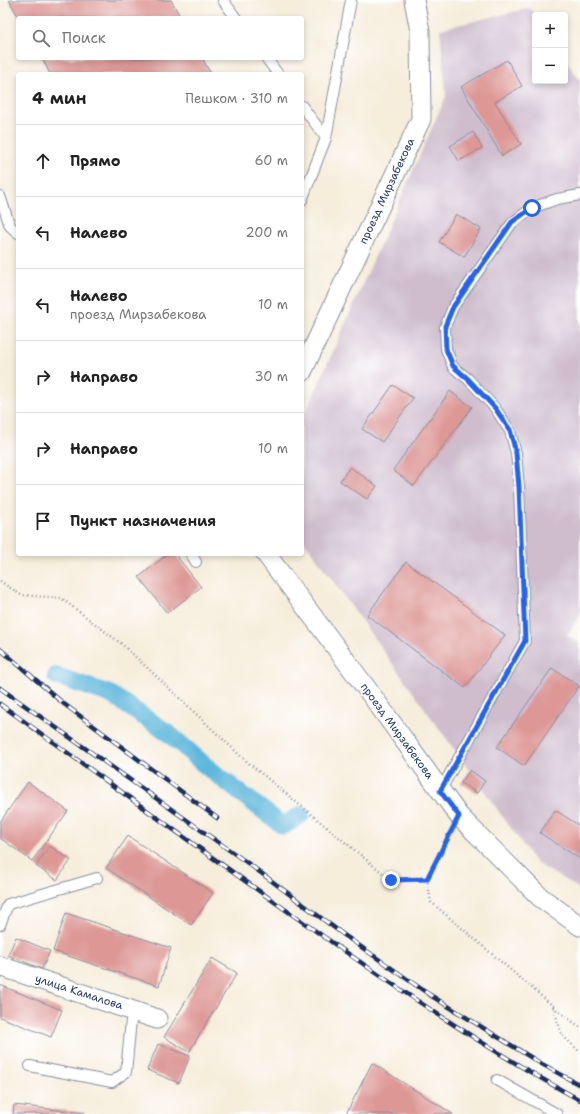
<!DOCTYPE html>
<html lang="ru">
<head>
<meta charset="utf-8">
<style>
  :root { --surface:#fff; --page:#f2f2f2; --text:#222; --muted:#767676; --line:#e0e0e0 }
  body { margin:0; font-family:"Shantell Sans",sans-serif; background:var(--page); color:var(--text) }
  .controls { position:absolute; right:12px; top:12px; display:grid; overflow:hidden; border-radius:4px; box-shadow:0 2px 6px #0003 }
  .controls button { width:36px; height:36px; display:grid; place-items:center; padding:0; border:0; border-bottom:1px solid var(--line); background:var(--surface); color:var(--text); font:20px sans-serif }
  .stop { position:absolute; width:12px; height:12px; margin:-9px; border:3px solid #2563eb; border-radius:50%; background:#fff }
  .stop.end { background:#2563eb; border-color:#fff; box-shadow:0 1px 4px #0008 }
  .list { margin:0; padding:0; list-style:none }
  h2 { display:flex; justify-content:space-between; align-items:center; height:52px; margin:0; padding:0 16px; font-size:17px }
  h2 small { font-size:13px; font-weight:400; color:var(--muted) }
  .list li { display:grid; grid-template-columns:26px 1fr auto; gap:12px; align-items:center; box-sizing:border-box; height:72px; padding:0 16px; border-top:1px solid var(--line) }
  .list b { display:block; font-size:15px; white-space:nowrap }
  .list p { margin:0; font-size:13px; white-space:nowrap; color:var(--muted) }
  .list em { font-size:13px; font-style:normal; color:var(--muted) }
  .icon { flex:none; width:22px; height:22px; fill:none; stroke:currentColor; stroke-width:2; stroke-linecap:round; stroke-linejoin:round }
  .map { position:relative; flex:none; width:580px; height:1114px; overflow:hidden }
  .search { position:absolute; background:var(--surface); box-shadow:0 2px 6px #0003; left:16px; top:16px; width:288px; height:44px; display:flex; align-items:center; gap:10px; box-sizing:border-box; padding:0 14px; border-radius:4px; color:var(--muted); font-size:15px }
  .panel { position:absolute; background:var(--surface); box-shadow:0 2px 6px #0003; left:16px; top:72px; width:288px; height:484px; border-radius:4px }
  .map>svg:first-child { display:block }
  .industrial { fill:#cfbdce }
  .lines { fill:none; stroke-linecap:round; stroke-linejoin:round }
  .canal { stroke:#5fb7dc; stroke-width:18 }
  .building { fill:#dd9896 }
  .service-casing { stroke:#888e9c; stroke-width:12 }
  .minor-casing { stroke:#888e9c; stroke-width:21 }
  .path { stroke:#888e9c; stroke-width:2.5; stroke-dasharray:1 3; stroke-linecap:butt }
  .service { stroke:#fff; stroke-width:10 }
  .minor { stroke:#fff; stroke-width:19 }
  .rail-casing { stroke:#1b2f5e; stroke-width:4.5 }
  .rail { stroke:#fff; stroke-width:3; stroke-dasharray:9; stroke-linecap:butt }
  .route { stroke:#2563eb; stroke-width:5 }
  .labels { text-anchor:middle; dominant-baseline:central; stroke-width:3.5; stroke-linejoin:round; paint-order:stroke }
  .street-label { font-size:11px; fill:#1b2f5e; stroke:#fff }
</style>
</head>
<body>
<div class="map">
<svg width="580" height="1114" viewBox="0 0 580 1114">
  <rect width="100%" height="100%" fill="#fff"/>
  <filter id="ink" filterUnits="userSpaceOnUse"><feTurbulence type="fractalNoise" baseFrequency=".025" numOctaves="2"/><feDisplacementMap in="SourceGraphic" scale="8" xChannelSelector="R" yChannelSelector="G"/><feConvolveMatrix kernelMatrix="1 2 1 2 8 2 1 2 1" color-interpolation-filters="sRGB"/></filter>
  <filter id="wash" filterUnits="userSpaceOnUse"><feTurbulence type="fractalNoise" baseFrequency=".012" numOctaves="4" result="noise"/><feDisplacementMap in="SourceGraphic" scale="16" xChannelSelector="R" yChannelSelector="G"/><feGaussianBlur stdDeviation="0.9" result="paint"/><feColorMatrix in="noise" values="0 0 0 0 0 0 0 0 0 0 0 0 0 0 0 0 0 1.4 0 .05"/><feComposite in="paint" operator="in"/></filter>
  <g filter="url(#wash)">
    <rect width="100%" height="100%" fill="#f6eddb"/>
    <!-- industrial -->
    <path class="industrial" d="M531,8L536,15L535,81H565V59L580,81V616L567,635L580,644V889L536,863L302,538V421L446,96L440,29Z"/>
    <g class="lines">
      <!-- canal -->
      <path class="canal" d="M56,676L110,694L168,733L207,767L283,826L301,815"/>
    </g>
    <g id="blocks">
      <!-- building -->
      <path class="building" d="M9,0H171L181,18H19Z
        M42,58H202L211,74H50Z
        M507,60L522,86L495,102L521,144L502,156L461,87Z
        M473,132L482,148L459,161L450,146Z
        M456,214L481,229L464,257L439,242Z
        M393,385L413,398L382,442L362,429Z
        M450,391L472,407L414,486L393,470Z
        M350,467L377,486L367,499L340,481Z
        M168,554H175L201,587L167,613L139,577Z
        M406,562L505,635L465,688L367,615Z
        M552,668L579,686L524,766L497,747Z
        M470,770L485,781L477,793L461,783Z
        M28,782L68,811L32,861L0,838V822Z
        M555,810L580,826V859L540,833Z
        M128,836L213,893L191,925L106,868Z
        M50,846L71,860L57,880L36,866Z
        M66,913L171,948L159,986L53,951Z
        M16,937L50,951L42,969L8,955Z
        M212,958L237,973L189,1052L164,1037Z
        M0,985L62,1010L51,1037L0,1017Z
        M158,1044L190,1056L179,1083L147,1070Z
        M372,1063L453,1114H346Z
        M14,1105L85,1113V1114H13Z"/>
    </g>
  </g>
  <g filter="url(#ink)">
    <use href="#blocks" fill-opacity="0" stroke="#888e9c" stroke-width="1"/>
    <g class="lines">
      <!-- service casing -->
      <g class="service-casing">
        <path id="service" d="M223,0L236,18
          M266,58L278,74
          M302,106L326,138
          M0,196L10,226L18,233
          M302,200L326,138L351,0
          M191,554L196,562
          M440,791L525,641L519,487L516,453L510,431L495,408L468,379L453,367L446,349L445,327L453,307L512,223L532,208L557,199L580,195
          M0,925L8,904L97,878
          M30,1066L112,1082L126,1072L132,1010
          M497,1080L557,1114"/>
      </g>
      <!-- minor casing -->
      <g class="minor-casing">
        <path id="minor" d="M302,372L421,119L420,31L414,0
          M266,554L367,689L459,816L540,897L580,926
          M0,966L157,1019"/>
      </g>
      <!-- path -->
      <path class="path" d="M0,581L21,595L61,598L123,645L245,760L391,880L427,879
        M451,832L427,879L431,902L553,1006L562,1035L580,1052
        M553,1007L580,1027"/>
      <!-- service -->
      <use href="#service" class="service"/>
      <!-- minor -->
      <use href="#minor" class="minor"/>
      <!-- rail casing -->
      <g class="rail-casing">
        <path id="rail" d="M0,649L64,704L217,818
          M0,688L249,864L344,935L430,995L540,1063L580,1085
          M0,704C103,778 206,854 310,927C397,988 486,1049 580,1100"/>
      </g>
      <!-- rail -->
      <use href="#rail" class="rail"/>
    </g>
  </g>
  <g class="lines" filter="url(#ink)">
    <!-- route -->
    <path class="route" d="M391,880L427,879L459,816L440,791L525,641L519,487L516,453L510,430L495,408L468,379L453,366L446,349L445,326L453,307L512,222L532,208"/>
  </g>
  <g class="labels">
    <!-- street labels -->
    <g class="street-label">
      <text transform="translate(387 191) rotate(-65)">проезд Мирзабекова</text>
      <text transform="translate(397 731) rotate(54)">проезд Мирзабекова</text>
      <text transform="translate(79 992) rotate(18)">улица Камалова</text>
    </g>
  </g>
</svg>
<div class="controls">
<button>+</button>
<button>−</button>
</div>
<div class="stop" style="left:532px;top:208px"></div>
<div class="stop end" style="left:391px;top:880px"></div>
<div class="search"><svg class="icon" aria-label="search" viewBox="0 0 24 24"><circle cx="10" cy="10" r="6"/><path d="M15 15l6 6"/></svg>Поиск</div>
<section class="panel">
<h2>4 мин<small>Пешком · 310 m</small></h2>
<ul class="list">
<li><svg class="icon" aria-label="ahead" viewBox="0 0 24 24"><path d="M12 20V5M6 11l6-6 6 6"/></svg><div><b>Прямо</b></div><em>60 m</em></li>
<li><svg class="icon" aria-label="left" viewBox="0 0 24 24"><path d="M17 20v-9H6M10 6l-5 5 5 5"/></svg><div><b>Налево</b></div><em>200 m</em></li>
<li><svg class="icon" aria-label="left" viewBox="0 0 24 24"><path d="M17 20v-9H6M10 6l-5 5 5 5"/></svg><div><b>Налево</b><p>проезд Мирзабекова</p></div><em>10 m</em></li>
<li><svg class="icon" aria-label="right" viewBox="0 0 24 24"><path d="M7 20v-9h11M14 6l5 5-5 5"/></svg><div><b>Направо</b></div><em>30 m</em></li>
<li><svg class="icon" aria-label="right" viewBox="0 0 24 24"><path d="M7 20v-9h11M14 6l5 5-5 5"/></svg><div><b>Направо</b></div><em>10 m</em></li>
<li><svg class="icon" aria-label="arrive" viewBox="0 0 24 24"><path d="M6 21V4h12l-3 4 3 4H6"/></svg><div><b>Пункт назначения</b></div></li>
</ul>
</section>
</div>
</body>
</html>
